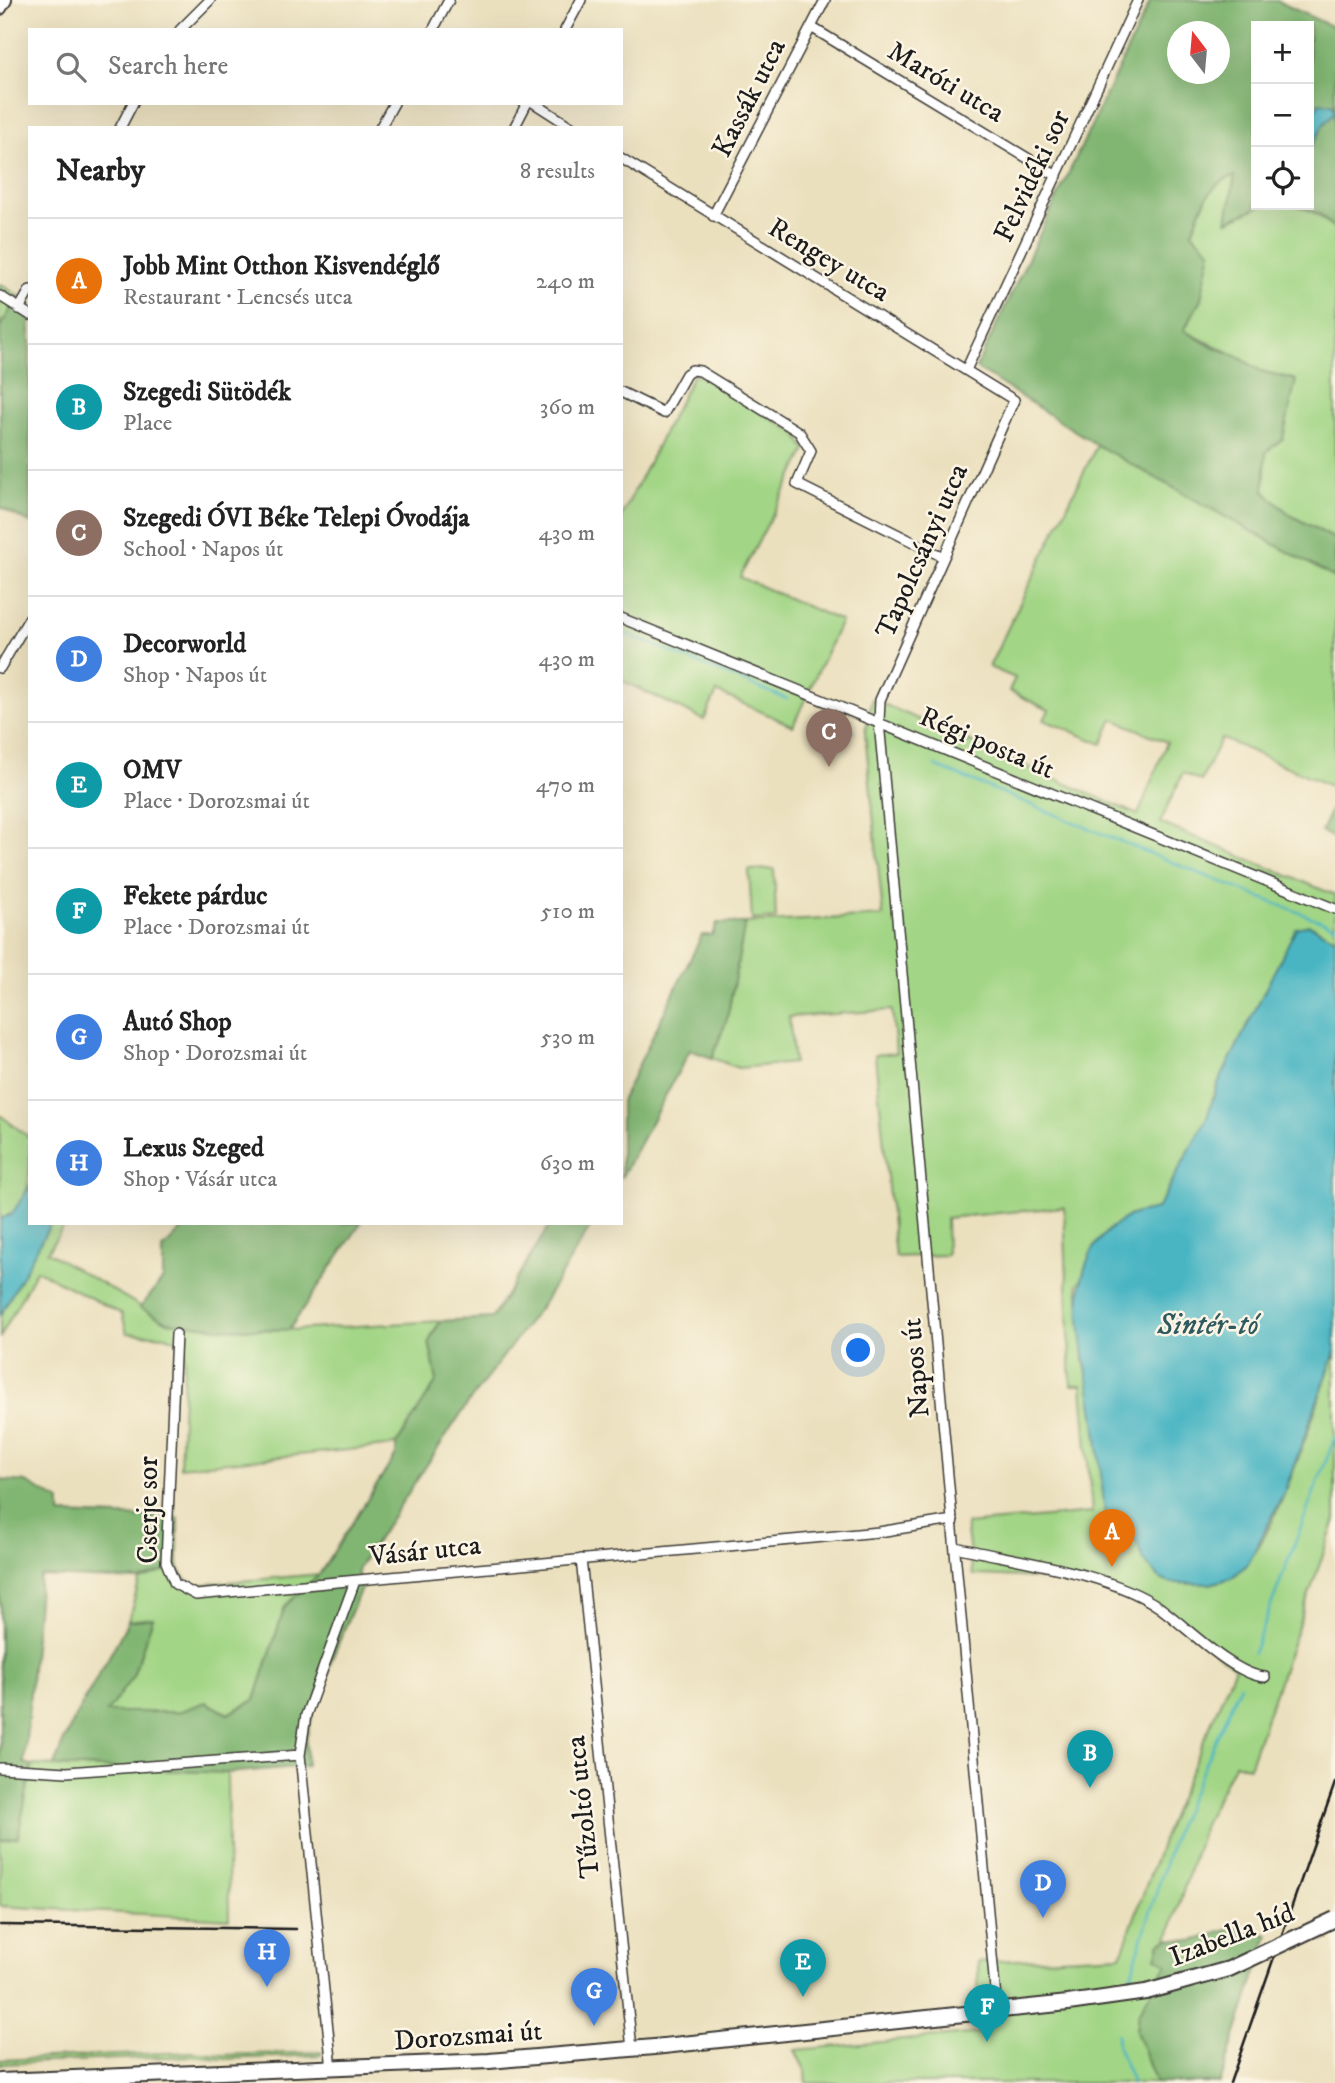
<!DOCTYPE html>
<html lang="en">
<head>
<meta charset="utf-8">
<style>
  :root { --surface:#fff; --page:#f6f6f6; --text:#222; --muted:#767676; --line:#e0e0e0; --accent:#0f766e }
  body { margin:0; font-family:"IM FELL DW Pica",serif; background:var(--page); color:var(--text) }
  .controls { position:absolute; right:21px; top:21px; display:grid; overflow:hidden; border-radius:0px; box-shadow:0 7px 28px #0002 }
  .controls button { width:63px; height:63px; display:grid; place-items:center; padding:0; border:0; border-bottom:2px solid var(--line); background:var(--surface); color:var(--text); font:35px sans-serif }
  .compass { position:absolute; left:1167px; top:21px; width:63px; height:63px; border-radius:50%; background:var(--surface); box-shadow:0 7px 28px #0002; rotate:344deg }
  .you { position:absolute; left:859px; top:1351px; width:24px; height:24px; margin:-18px; border:5px solid #fff; border-radius:50%; background:#1a73e8; box-shadow:0 0 0 10px #1a73e833 }
  .badge { display:grid; place-items:center; width:46px; height:46px; border-radius:50%; background:var(--accent); color:#fff; font-size:23px; font-weight:700 }
  .pin { position:absolute; translate:-50% -58px; filter:drop-shadow(0 2px 4px #0008) }
  .pin::after { content:''; position:absolute; top:37px; width:24px; height:21px; background:inherit; clip-path:polygon(0 0,100% 0,50% 100%) }
  .list { margin:0; padding:0; list-style:none }
  h2 { display:flex; justify-content:space-between; align-items:center; height:91px; margin:0; padding:0 28px; font-size:30px }
  h2 small { font-size:23px; font-weight:400; color:var(--muted) }
  .list li { display:grid; grid-template-columns:46px 1fr auto; gap:21px; align-items:center; box-sizing:border-box; height:126px; padding:0 28px; border-top:2px solid var(--line) }
  .list b { display:block; font-size:26px; white-space:nowrap }
  .list p { margin:0; font-size:23px; white-space:nowrap; color:var(--muted) }
  .list em { font-size:23px; font-style:normal; color:var(--muted) }
  .icon { flex:none; width:38px; height:38px; fill:none; stroke:currentColor; stroke-width:2; stroke-linecap:round; stroke-linejoin:round }
  .map { position:relative; flex:none; width:1335px; height:2083px; overflow:hidden }
  .search { position:absolute; background:var(--surface); box-shadow:0 7px 28px #0002; left:28px; top:28px; width:595px; height:77px; display:flex; align-items:center; gap:18px; box-sizing:border-box; padding:0 24px; border-radius:0px; color:var(--muted); font-size:26px }
  .panel { position:absolute; background:var(--surface); box-shadow:0 7px 28px #0002; left:28px; top:126px; width:595px; height:1099px; border-radius:0px }
  .map>svg:first-child { display:block }
  .green { fill:#a2d585; stroke:#5f7850; stroke-width:2 }
  .forest { fill:#81b672; stroke:#4e6947; stroke-width:2; fill-rule:evenodd }
  .water { fill:#48b5c3; stroke:#326870; stroke-width:2 }
  .lines { fill:none; stroke-linecap:round; stroke-linejoin:round }
  .stream { stroke:#48b5c3; stroke-width:2.5 }
  .street-casing { stroke:#3b3934; stroke-width:12 }
  .secondary-casing { stroke:#3b3934; stroke-width:16 }
  .primary-casing { stroke:#3b3934; stroke-width:18 }
  .street { stroke:#fff; stroke-width:9 }
  .secondary { stroke:#fff; stroke-width:12 }
  .primary { stroke:#fff; stroke-width:14 }
  .rail { stroke:#1c1c1c; stroke-width:2.5 }
  .primary-bridge-casing { stroke:#3b3934; stroke-width:18; stroke-linecap:butt }
  .primary-bridge { stroke:#fff; stroke-width:14 }
  .labels { text-anchor:middle; dominant-baseline:central; stroke-width:5; stroke-linejoin:round; paint-order:stroke }
  .street-label { font-size:28px; fill:#1c1c1c; stroke:#fcf5e5 }
  .water-label { font-size:30px; font-style:italic; fill:#2e595f; stroke:#fcf5e5 }
</style>
</head>
<body>
<div class="map">
<svg width="1335" height="2083" viewBox="0 0 1335 2083">
  <rect width="100%" height="100%" fill="#fcf5e5"/>
  <filter id="ink" filterUnits="userSpaceOnUse"><feTurbulence type="fractalNoise" baseFrequency=".0143" numOctaves="2"/><feDisplacementMap in="SourceGraphic" scale="14" xChannelSelector="R" yChannelSelector="G"/><feConvolveMatrix kernelMatrix="1 2 1 2 8 2 1 2 1" color-interpolation-filters="sRGB"/></filter>
  <filter id="wash" filterUnits="userSpaceOnUse"><feTurbulence type="fractalNoise" baseFrequency=".00686" numOctaves="4" result="noise"/><feDisplacementMap in="SourceGraphic" scale="28" xChannelSelector="R" yChannelSelector="G"/><feGaussianBlur stdDeviation="1.57" result="paint"/><feColorMatrix in="noise" values="0 0 0 0 0 0 0 0 0 0 0 0 0 0 0 0 0 1.4 0 .05"/><feComposite in="paint" operator="in"/></filter>
  <g filter="url(#wash)">
    <rect width="100%" height="100%" fill="#ebe0be"/>
    <!-- green -->
    <path class="green" d="M1235,176L1228,221C1240,218 1252,207 1264,205C1292,198 1317,211 1335,230V539L1290,515L1264,491L1266,452L1296,380L1261,371L1235,355L1184,331L1201,299L1192,233L1206,198L1221,179Z
      M0,284L19,296L0,327Z
      M694,373L796,433L806,450L740,577L841,621L793,726L717,692L704,720L621,680V517Z
      M1097,445L1335,578V788L1221,738L1201,781L1183,773L1160,823L1335,895V938L1309,925L1217,1086L1206,1120L1157,1209L1128,1216L1078,1284L1084,1361L1125,1532L1188,1584C1202,1584 1217,1584 1230,1578C1272,1559 1318,1399 1335,1352V1520L1249,1767L1235,1763L1205,1822L1168,1939L1159,1944L1167,1964L1138,2014L1136,2031L1156,2083H807L806,2072L795,2050L979,2033L978,1962L1121,1955L1169,1822L1235,1667C1208,1647 1181,1623 1152,1607C1107,1581 1024,1576 973,1575L966,1524L1092,1513L1082,1385H1071L1064,1207L946,1218L947,1255L895,1257L875,1055L896,1053L892,1010L789,1017L794,1063L738,1068L712,1058L727,1019L745,923L883,916L865,732L872,699L1138,815L1167,742L1113,719L1102,744L1044,720L1049,710L1009,691L1015,678L989,667Z
      M774,869L776,918L752,920L749,870Z
      M0,1115L30,1138C30,1168 34,1207 0,1219Z
      M51,1223H66L47,1252L168,1322L220,1328L289,1330L440,1321L429,1342L437,1381L396,1445L180,1467L185,1344L166,1336L127,1333L122,1314L36,1270L0,1338V1316Z
      M178,1566L184,1578L195,1585L320,1574L285,1606L255,1700L228,1714L206,1702L178,1712H106L133,1676L152,1619L128,1621L140,1580Z
      M32,1765L227,1773L229,1919L0,1906V1840L18,1837Z
      M191,2052L222,2055L322,2052L321,2055L222,2059L190,2056L0,2064V2060Z"/>
    <!-- forest -->
    <path class="forest" d="M1151,0H1275L1335,28V230L1320,214L1296,205H1309V26H1256V205H1263L1227,221L1235,176C1208,182 1201,209 1192,233L1211,251L1201,299L1184,330L1207,344L1235,355L1261,371L1296,380L1283,439L1266,452L1264,491L1290,515L1335,539V578L1097,445L976,368ZM1178,32H1220V74H1178Z
      M19,296L30,303V523L0,507V327Z
      M1335,801V839L1321,831Z
      M717,923H745L727,1019L712,1058L690,1050L621,1178V1101L702,935H712Z
      M188,1223H361L289,1330L220,1328L168,1322L140,1308L163,1279V1249Z
      M551,1223H593L544,1302L466,1406L357,1570L361,1588L318,1693L306,1740L307,1766L227,1773L54,1766C72,1714 104,1670 128,1621L153,1618L133,1676L107,1712H178L206,1702L228,1714L255,1700L285,1606L320,1573L396,1455V1445L437,1381L429,1342L440,1321L492,1318Z
      M0,1480L26,1482L60,1501V1514L178,1518V1566L140,1580L40,1576L24,1763L32,1765L18,1837L0,1840Z
      M1236,1927L1268,1935L1220,2083H1156L1136,2031L1138,2014L1167,1964L1156,1957L1160,1943L1168,1939L1193,1941Z"/>
    <!-- water -->
    <path class="water" d="M1319,103L1332,104L1335,112L1323,125L1309,151V121Z
      M1309,925L1335,938V1352L1285,1491L1248,1564L1231,1578L1210,1584L1170,1583L1160,1579L1143,1560L1137,1543L1125,1532L1106,1526C1102,1487 1099,1447 1093,1408C1084,1346 1055,1256 1127,1217C1135,1212 1148,1211 1157,1209L1206,1120L1217,1086L1296,928Z
      M30,1186V1223H51L0,1316V1219L11,1215Z"/>
    <g class="lines">
      <!-- stream -->
      <path class="stream" d="M621,632L787,699
        M817,714L853,731
        M935,766C1069,819 1200,876 1335,926
        M1253,1653L1335,1437
        M1130,1978L1176,1829L1240,1685
        M1117,2034L1118,2047L1133,2083"/>
    </g>
  </g>
  <g filter="url(#ink)">
    <g class="lines">
      <!-- street casing -->
      <g class="street-casing">
        <path id="street" d="M811,27L1057,176
          M180,30L210,0
          M433,30L449,0
          M565,30L581,0
          M534,103L573,128
          M120,128L133,103
          M380,128L394,103
          M514,128L527,103
          M621,158L1014,400L880,700L879,722L997,2010
          M713,216L825,0
          M0,296L30,315
          M19,309L30,290
          M966,370L1138,0
          M621,392L664,413L686,374L692,370L700,371L799,432L811,451L797,484L943,557
          M621,618L1335,909
          M0,668L30,617
          M176,1334L166,1562L175,1584L196,1595L879,1532L953,1520
          M955,1547C1016,1561 1108,1572 1159,1607C1186,1626 1233,1675 1265,1677
          M581,1559L632,2049
          M0,1768L67,1772L300,1755
          M332,2069L300,1755L306,1715L355,1581"/>
      </g>
      <!-- secondary casing -->
      <g class="secondary-casing">
        <path id="secondary" d="M0,8L5,0"/>
      </g>
      <!-- primary casing -->
      <g class="primary-casing">
        <path id="primary" d="M0,2081L489,2061L654,2047L1068,2003L1146,1992"/>
      </g>
      <!-- street -->
      <use href="#street" class="street"/>
      <!-- secondary -->
      <use href="#secondary" class="secondary"/>
      <!-- primary -->
      <use href="#primary" class="primary"/>
      <!-- rail -->
      <path class="rail" d="M0,1925L296,1929
        M1230,2083L1335,1783"/>
      <!-- primary-bridge casing -->
      <g class="primary-bridge-casing">
        <path id="primary-bridge" d="M1146,1992L1229,1969L1335,1919"/>
      </g>
      <!-- primary-bridge -->
      <use href="#primary-bridge" class="primary-bridge"/>
    </g>
  </g>
  <g class="labels">
    <!-- street labels -->
    <g class="street-label">
      <text transform="translate(946 82) rotate(31)">Maróti utca</text>
      <text transform="translate(749 98) rotate(-63)">Kassák utca</text>
      <text transform="translate(1032 176) rotate(-65)">Felvidéki sor</text>
      <text transform="translate(829 260) rotate(31)">Rengey utca</text>
      <text transform="translate(922 551) rotate(-66)">Tapolcsányi utca</text>
      <text transform="translate(987 743) rotate(23)">Régi posta út</text>
      <text transform="translate(916 1368) rotate(-95)">Napos út</text>
      <text transform="translate(148 1510) rotate(-90)">Cserje sor</text>
      <text transform="translate(425 1551) rotate(-6)">Vásár utca</text>
      <text transform="translate(583 1807) rotate(-96)">Tűzoltó utca</text>
      <text transform="translate(1232 1935) rotate(-21)">Izabella híd</text>
      <text transform="translate(468 2036) rotate(-4)">Dorozsmai út</text>
    </g>
    <!-- water labels -->
    <g class="water-label">
      <text x="1208" y="1325">Sintér-tó</text>
    </g>
  </g>
</svg>
<div class="controls">
<button>+</button>
<button>−</button>
<button><svg class="icon" aria-label="locate" viewBox="0 0 24 24"><circle cx="12" cy="12" r="6"/><path d="M12 2v4M12 18v4M2 12h4M18 12h4"/></svg></button>
</div>
<svg class="compass" viewBox="-18 -18 36 36"><path d="M0-13l5 13h-10z" fill="#e53935"/><path d="M0 13l5-13h-10z" fill="#767676"/></svg>
<div class="you"></div>
<div class="pin badge" style="left:1112px;top:1567px;background:#e8710a">A</div>
<div class="pin badge" style="left:1090px;top:1788px;background:#0f9aa8">B</div>
<div class="pin badge" style="left:829px;top:767px;background:#8d6e63">C</div>
<div class="pin badge" style="left:1043px;top:1918px;background:#3f7fe0">D</div>
<div class="pin badge" style="left:803px;top:1997px;background:#0f9aa8">E</div>
<div class="pin badge" style="left:987px;top:2042px;background:#0f9aa8">F</div>
<div class="pin badge" style="left:594px;top:2026px;background:#3f7fe0">G</div>
<div class="pin badge" style="left:267px;top:1987px;background:#3f7fe0">H</div>
<div class="search"><svg class="icon" aria-label="search" viewBox="0 0 24 24"><circle cx="10" cy="10" r="6"/><path d="M15 15l6 6"/></svg>Search here</div>
<section class="panel">
<h2>Nearby<small>8 results</small></h2>
<ul class="list">
<li><span class="badge" style="background:#e8710a">A</span><div><b>Jobb Mint Otthon Kisvendéglő</b><p>Restaurant · Lencsés utca</p></div><em>240 m</em></li>
<li><span class="badge" style="background:#0f9aa8">B</span><div><b>Szegedi Sütödék</b><p>Place</p></div><em>360 m</em></li>
<li><span class="badge" style="background:#8d6e63">C</span><div><b>Szegedi ÓVI Béke Telepi Óvodája</b><p>School · Napos út</p></div><em>430 m</em></li>
<li><span class="badge" style="background:#3f7fe0">D</span><div><b>Decorworld</b><p>Shop · Napos út</p></div><em>430 m</em></li>
<li><span class="badge" style="background:#0f9aa8">E</span><div><b>OMV</b><p>Place · Dorozsmai út</p></div><em>470 m</em></li>
<li><span class="badge" style="background:#0f9aa8">F</span><div><b>Fekete párduc</b><p>Place · Dorozsmai út</p></div><em>510 m</em></li>
<li><span class="badge" style="background:#3f7fe0">G</span><div><b>Autó Shop</b><p>Shop · Dorozsmai út</p></div><em>530 m</em></li>
<li><span class="badge" style="background:#3f7fe0">H</span><div><b>Lexus Szeged</b><p>Shop · Vásár utca</p></div><em>630 m</em></li>
</ul>
</section>
</div>
</body>
</html>
